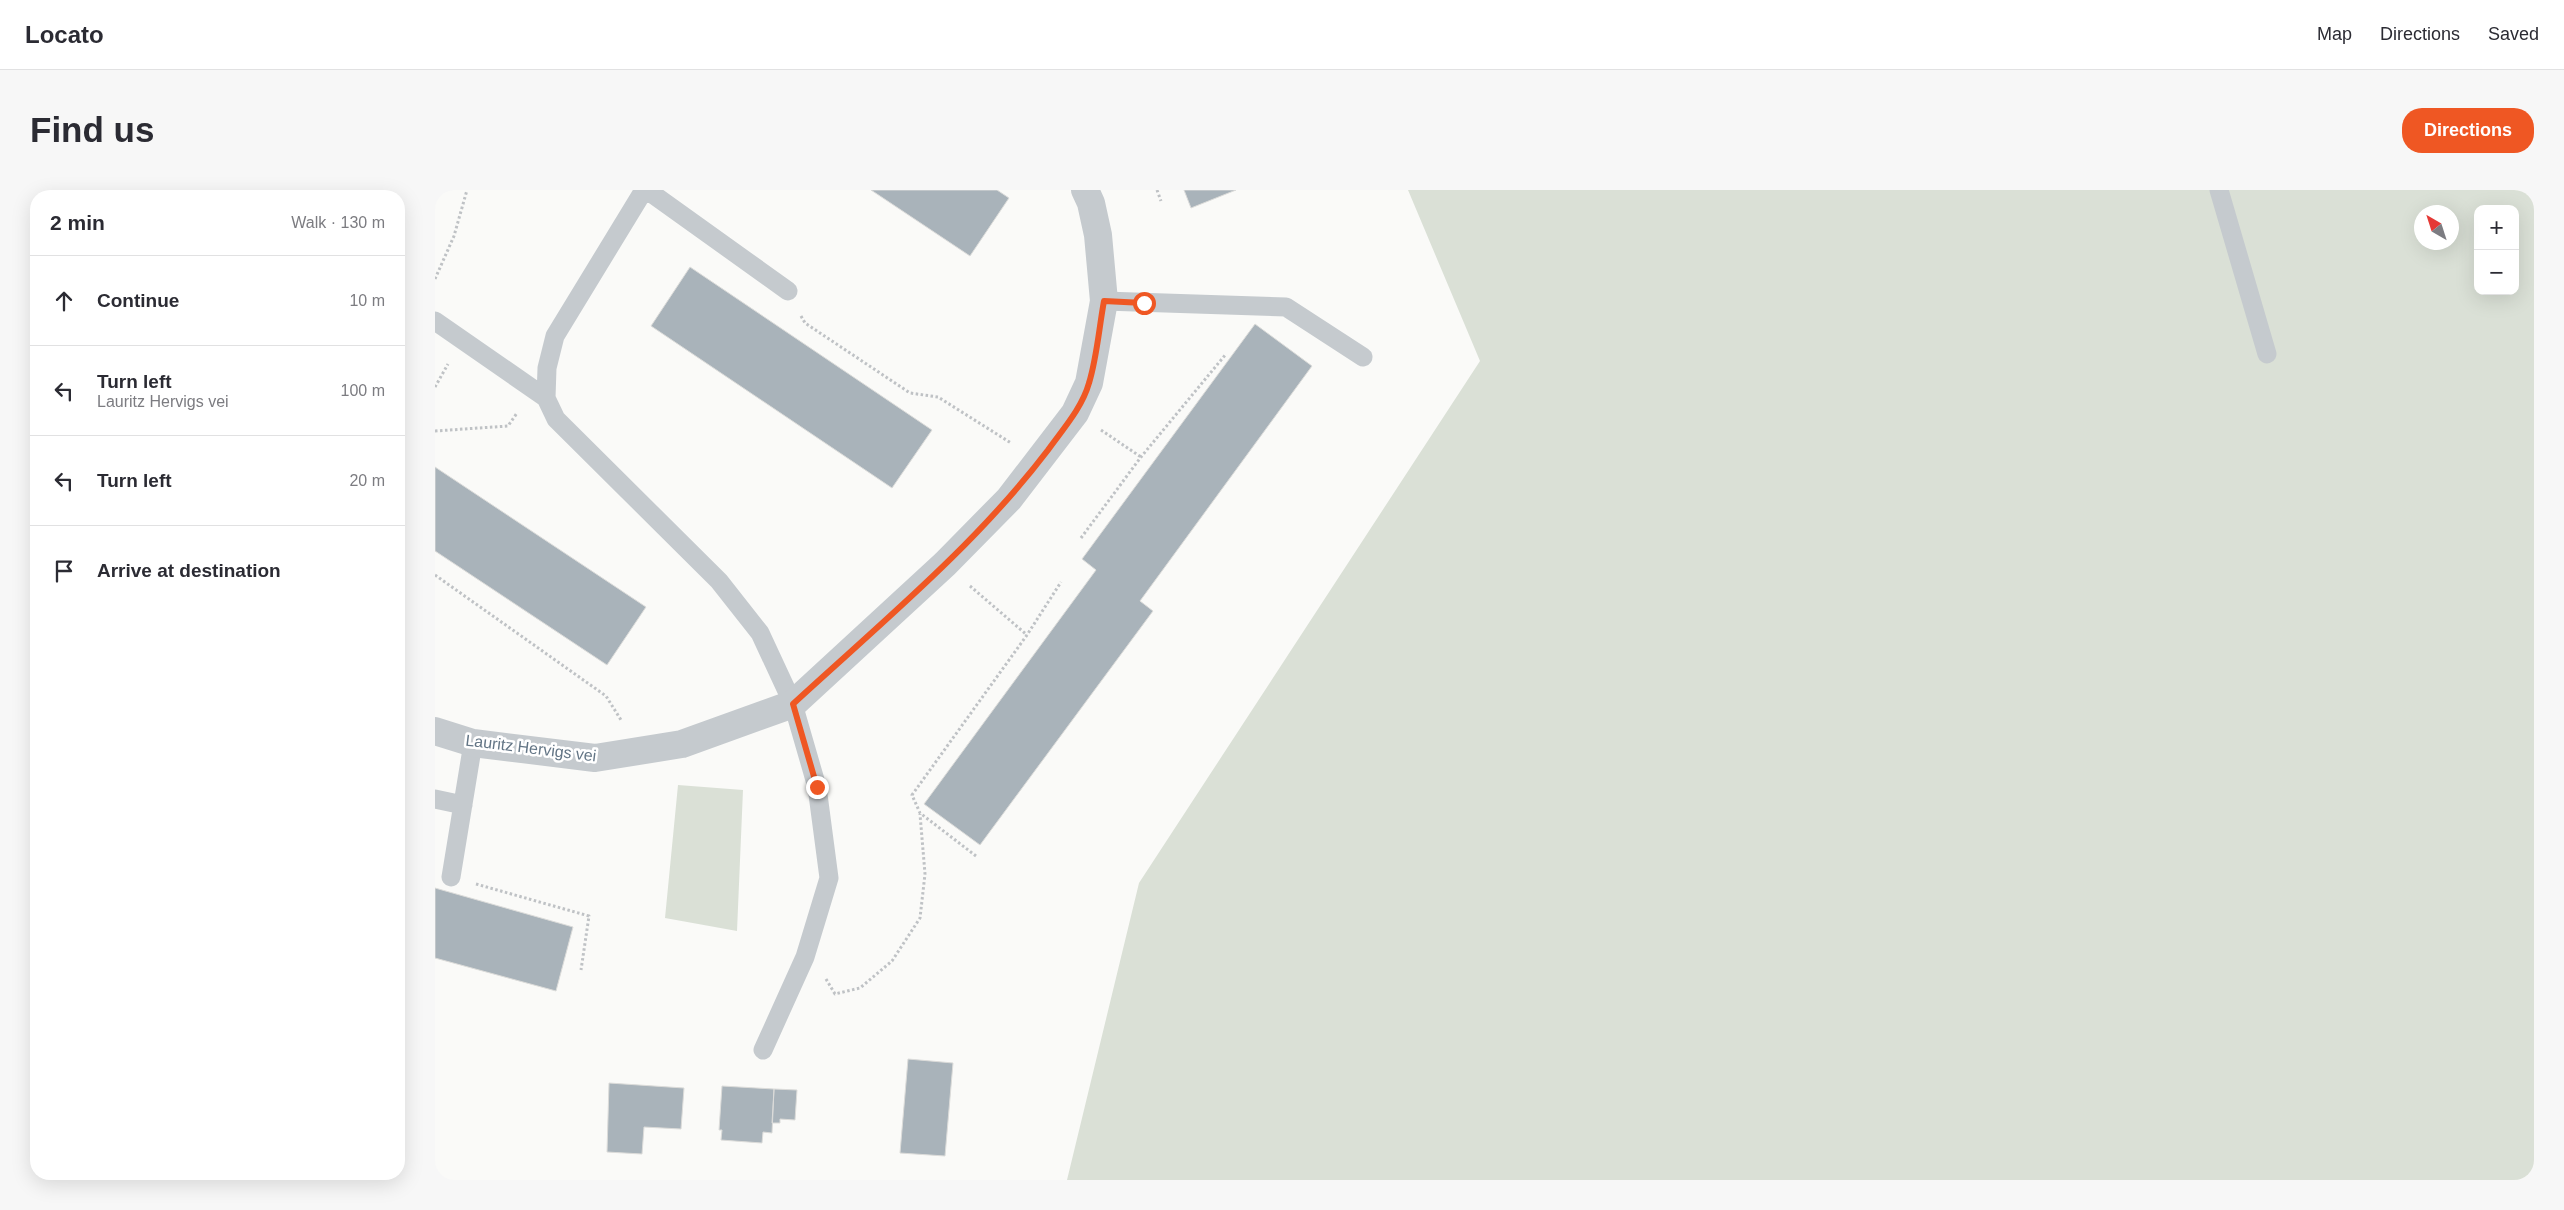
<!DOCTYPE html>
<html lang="en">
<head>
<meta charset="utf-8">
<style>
  :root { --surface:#fff; --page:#f7f7f7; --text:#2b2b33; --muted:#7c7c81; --line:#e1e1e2; --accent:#ef5723 }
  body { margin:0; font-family:Helvetica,sans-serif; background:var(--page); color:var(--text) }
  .controls { position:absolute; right:15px; top:15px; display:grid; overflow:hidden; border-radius:10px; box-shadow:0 5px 20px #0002 }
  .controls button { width:45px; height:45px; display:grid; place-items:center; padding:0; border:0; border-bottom:1px solid var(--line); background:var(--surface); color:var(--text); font:25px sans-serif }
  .compass { position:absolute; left:1979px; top:15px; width:45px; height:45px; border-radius:50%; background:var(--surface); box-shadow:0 5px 20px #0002; rotate:321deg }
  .stop { position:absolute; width:15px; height:15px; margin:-11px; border:4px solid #ef5723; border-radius:50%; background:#fff }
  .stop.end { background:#ef5723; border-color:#fff; box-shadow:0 1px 5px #0008 }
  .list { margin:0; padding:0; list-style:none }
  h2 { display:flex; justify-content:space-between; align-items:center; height:65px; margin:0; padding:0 20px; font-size:21px }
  h2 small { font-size:16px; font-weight:400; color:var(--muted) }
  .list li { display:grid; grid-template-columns:32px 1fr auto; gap:15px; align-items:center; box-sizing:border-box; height:90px; padding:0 20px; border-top:1px solid var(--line) }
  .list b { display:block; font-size:19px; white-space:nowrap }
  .list p { margin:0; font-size:16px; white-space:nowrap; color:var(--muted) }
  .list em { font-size:16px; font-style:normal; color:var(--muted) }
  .icon { flex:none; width:28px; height:28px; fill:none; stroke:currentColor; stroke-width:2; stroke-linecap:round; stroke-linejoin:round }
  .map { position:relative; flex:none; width:2099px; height:990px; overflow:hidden; border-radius:20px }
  header { display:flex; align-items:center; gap:30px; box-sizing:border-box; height:70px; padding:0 25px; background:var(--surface); border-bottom:1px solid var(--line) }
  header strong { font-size:24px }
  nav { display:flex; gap:28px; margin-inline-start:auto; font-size:18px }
  .intro { display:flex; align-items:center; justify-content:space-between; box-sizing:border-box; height:120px; padding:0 30px }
  h1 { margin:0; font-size:35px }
  .button { padding:12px 22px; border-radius:20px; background:var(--accent); color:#fff; font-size:18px; font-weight:700 }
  main { display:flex; gap:30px; padding:0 30px }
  aside { flex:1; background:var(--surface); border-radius:20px; box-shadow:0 5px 20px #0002 }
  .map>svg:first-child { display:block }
  .green { fill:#dae0d6; fill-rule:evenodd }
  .building { fill:#a9b3ba; stroke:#dcdcda }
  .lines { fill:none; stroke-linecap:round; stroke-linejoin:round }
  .path { stroke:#bfc2c5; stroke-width:3; stroke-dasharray:2.5 2.5; stroke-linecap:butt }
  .service { stroke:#c5cace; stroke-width:19 }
  .minor { stroke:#c5cace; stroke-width:28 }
  .route { stroke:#ef5723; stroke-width:6 }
  .labels { text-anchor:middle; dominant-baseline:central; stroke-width:5; stroke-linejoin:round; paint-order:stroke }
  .street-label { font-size:16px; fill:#637585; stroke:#fff }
</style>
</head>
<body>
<header>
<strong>Locato</strong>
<nav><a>Map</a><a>Directions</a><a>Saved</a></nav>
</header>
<div class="intro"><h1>Find us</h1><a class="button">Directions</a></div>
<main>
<aside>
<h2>2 min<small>Walk · 130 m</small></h2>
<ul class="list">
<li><svg class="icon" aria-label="ahead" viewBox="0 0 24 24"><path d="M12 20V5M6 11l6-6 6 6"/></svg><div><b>Continue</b></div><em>10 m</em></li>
<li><svg class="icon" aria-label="left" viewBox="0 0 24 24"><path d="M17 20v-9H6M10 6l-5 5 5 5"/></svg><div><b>Turn left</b><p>Lauritz Hervigs vei</p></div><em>100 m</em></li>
<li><svg class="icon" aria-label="left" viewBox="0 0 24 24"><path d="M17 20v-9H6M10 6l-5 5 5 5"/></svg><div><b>Turn left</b></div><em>20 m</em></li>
<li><svg class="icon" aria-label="arrive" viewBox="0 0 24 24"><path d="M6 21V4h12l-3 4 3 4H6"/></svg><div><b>Arrive at destination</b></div></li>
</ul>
</aside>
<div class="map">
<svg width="2099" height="990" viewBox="0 0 2099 990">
  <rect width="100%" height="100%" fill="#fafaf8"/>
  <!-- green -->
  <path class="green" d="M973,0H2099V990H632L704,693L1045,171ZM2043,19H2080V101H2043ZM1986,22H2016V52H1986Z
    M243,595L308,600L302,741L230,728Z"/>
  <!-- building -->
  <path class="building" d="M436,0H562L574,8L535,66Z
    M749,0H801L756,18Z
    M255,77L497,240L457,298L216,136Z
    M820,134L877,176L705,411L718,421L545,655L489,614L661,380L647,369Z
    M0,277L211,417L172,475L0,361Z
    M0,698L138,737L121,801L0,768Z
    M473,869L518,873L510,966L465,963Z
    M174,893L249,898L246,939L209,937L207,964L172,962Z
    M287,896L339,899L337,943L328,942L327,953L286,950L287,940H284Z
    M339,899L362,900L360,930L345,929V933H337Z"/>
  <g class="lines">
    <!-- path -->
    <path class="path" d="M722,0L726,11
      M0,89L19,46L32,0
      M366,126L370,133L475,203L503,207L576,253
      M0,197L13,174
      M666,240L706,267
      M0,241L73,236L82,223
      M646,348L706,267L791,164
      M0,385L171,506L186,530
      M535,396L592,445
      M541,666L485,623L477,605L592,445L626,392
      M41,694L154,726L146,780
      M391,789L400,804L425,798L457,771L485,728L490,684L485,624"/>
    <!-- service -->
    <path class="service" d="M209,0L120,146L112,178L111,208L121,229L284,391L325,443L358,514L382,597L394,688L370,767L328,860
      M212,0L353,101
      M1784,0L1832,164
      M669,111L851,117L928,167
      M0,131L111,208
      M0,609L28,615
      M16,687L38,553"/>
    <!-- minor -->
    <path class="minor" d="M0,541L38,553L160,568L247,554L358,514L510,374L574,309L640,223L654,193L669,111L663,45L656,13L650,0"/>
  </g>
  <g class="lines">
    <!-- route -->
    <path class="route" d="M382,597L358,514C446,433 540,356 613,260C628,239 647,218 654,193C662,167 664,138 669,111L709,113"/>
  </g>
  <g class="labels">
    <!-- street labels -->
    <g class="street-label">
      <text transform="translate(96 558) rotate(7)">Lauritz Hervigs vei</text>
    </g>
  </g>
</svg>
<div class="controls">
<button>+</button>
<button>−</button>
</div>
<svg class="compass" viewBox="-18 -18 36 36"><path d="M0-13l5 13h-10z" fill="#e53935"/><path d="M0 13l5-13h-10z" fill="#7c7c81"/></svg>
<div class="stop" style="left:709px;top:113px"></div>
<div class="stop end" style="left:382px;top:597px"></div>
</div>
</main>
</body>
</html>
